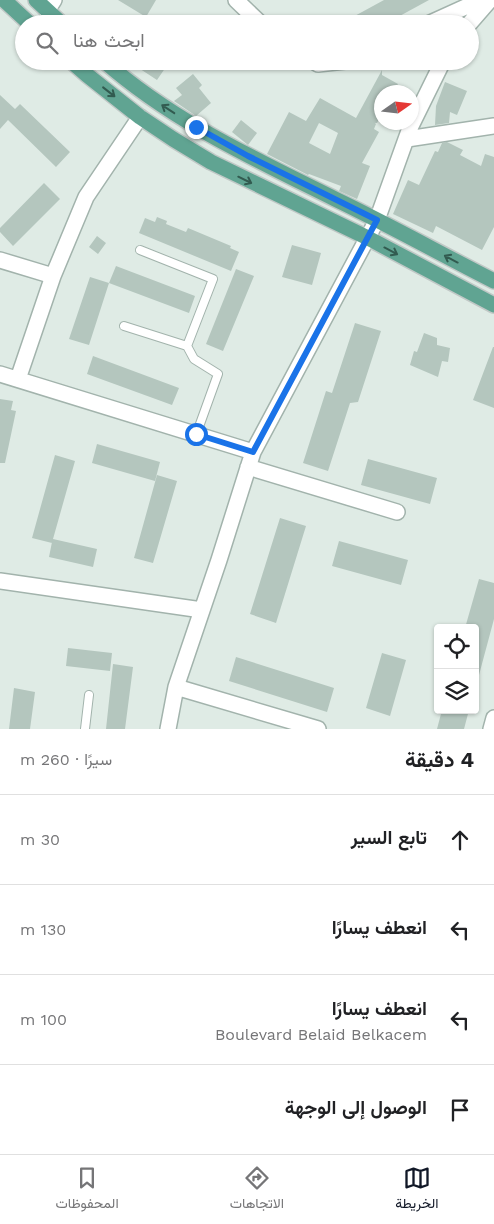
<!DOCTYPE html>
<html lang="ar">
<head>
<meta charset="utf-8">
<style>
  :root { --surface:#fff; --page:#f2f2f2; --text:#202124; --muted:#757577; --line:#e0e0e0; --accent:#111827 }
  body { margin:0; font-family:"Work Sans",Vazirmatn,sans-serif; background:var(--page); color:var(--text); direction:rtl }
  .controls { position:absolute; right:15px; bottom:15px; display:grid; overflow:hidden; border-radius:5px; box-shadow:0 1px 4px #0004 }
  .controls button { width:45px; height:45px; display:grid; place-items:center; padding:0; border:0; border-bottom:1px solid var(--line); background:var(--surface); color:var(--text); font:25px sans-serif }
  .compass { position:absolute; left:374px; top:85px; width:45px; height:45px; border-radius:50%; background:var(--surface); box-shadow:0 1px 4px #0004; rotate:76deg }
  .stop { position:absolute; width:15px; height:15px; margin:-11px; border:4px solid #1a73e8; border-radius:50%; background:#fff }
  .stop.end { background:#1a73e8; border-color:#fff; box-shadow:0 1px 5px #0008 }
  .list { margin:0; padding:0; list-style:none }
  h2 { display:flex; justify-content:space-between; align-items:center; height:65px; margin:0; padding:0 20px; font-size:21px }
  h2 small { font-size:16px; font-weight:400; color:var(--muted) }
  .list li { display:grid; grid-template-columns:32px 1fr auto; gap:15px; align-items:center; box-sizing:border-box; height:90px; padding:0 20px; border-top:1px solid var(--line) }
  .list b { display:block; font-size:19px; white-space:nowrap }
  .list p { margin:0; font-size:16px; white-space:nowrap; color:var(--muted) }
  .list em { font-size:16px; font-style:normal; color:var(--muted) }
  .icon { flex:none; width:28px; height:28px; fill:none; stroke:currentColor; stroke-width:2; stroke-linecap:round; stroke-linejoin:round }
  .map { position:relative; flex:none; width:494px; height:729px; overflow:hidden; direction:ltr }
  .search { position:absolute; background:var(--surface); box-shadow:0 1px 4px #0004; left:15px; right:15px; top:15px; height:55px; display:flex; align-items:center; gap:12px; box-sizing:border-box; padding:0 18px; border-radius:28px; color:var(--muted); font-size:19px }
  .sheet { height:425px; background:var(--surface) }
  nav { display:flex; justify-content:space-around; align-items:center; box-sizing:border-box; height:70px; border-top:1px solid var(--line); background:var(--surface); font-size:14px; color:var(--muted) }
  nav a { display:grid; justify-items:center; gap:2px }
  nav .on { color:var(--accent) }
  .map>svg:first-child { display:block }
  .building { fill:#b4c6be; fill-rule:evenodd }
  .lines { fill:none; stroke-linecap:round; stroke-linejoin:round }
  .service-casing { stroke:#a2b3ac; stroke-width:10 }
  .minor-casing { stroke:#a2b3ac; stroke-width:18 }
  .primary-casing { stroke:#c0c8c6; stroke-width:18 }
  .service { stroke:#fff; stroke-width:8 }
  .minor { stroke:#fff; stroke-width:15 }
  .primary { stroke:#60a492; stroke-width:15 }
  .oneway { stroke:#325b50 }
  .route { stroke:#1a73e8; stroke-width:6 }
</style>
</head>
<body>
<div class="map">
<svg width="494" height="729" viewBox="0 0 494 729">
  <rect width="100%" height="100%" fill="#dfebe5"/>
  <!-- building -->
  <path class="building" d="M118,0H156L146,17Z
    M384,0H429L385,24H340Z
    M128,61H170L157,80Z
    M382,70V75L398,84L393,92H382V114L377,123H375L376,124L374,129L379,132L362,163L370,166L357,199L339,191L341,186L309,174L308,175L267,154L289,112L306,121L320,98L356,118ZM319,123L338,133L330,154L309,143Z
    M193,74L202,85L199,88L211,103L196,116L174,101L182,95L176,88Z
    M445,82L467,91L457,115L450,112L449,123L435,125L436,106Z
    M0,95L15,109L20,104L70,152L56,167L8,120L0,129Z
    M241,120L257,133L248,145L232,132Z
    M447,142L463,150L460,155L481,166L485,154L494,157V227L482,250L436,226L433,233L393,214L408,180L419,185L435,151L438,152L442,143Z
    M44,183L60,199L13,246L0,232V228Z
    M157,217L167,221L166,224L186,232L188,228L231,246L230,248L239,252L231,271L139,233L145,218L155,222Z
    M97,236L106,243L98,254L89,247Z
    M292,245L321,253L312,285L282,277Z
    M116,266L195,296L189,313L109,283Z
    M236,269L254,276L223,351L206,344Z
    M90,277L109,283L89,345L69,339Z
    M355,323L381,331L358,402L350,403L328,471L303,463L326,391L332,393Z
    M424,333L437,338V345L450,348L448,362L442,361L438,377L410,365L414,351L417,352Z
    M493,347H494V408L473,400Z
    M93,356L179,388L172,405L87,374Z
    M0,399L13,401L11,410L16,411L5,463H0Z
    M97,444L160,462L155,481L92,463Z
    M55,455L75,461L53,539L97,549L93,567L49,557L52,542V543L32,538Z
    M368,459L437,478L430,504L361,485Z
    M157,475L177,481L153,563L134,558Z
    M280,518L306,526L276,623L250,614Z
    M339,541L408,560L401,585L332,566Z
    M479,579L494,583V619L479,675L475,674V628H465Z
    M68,648L112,653L110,671L66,666Z
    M382,653L406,660L390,716L366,708Z
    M236,657L334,688L327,712L229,681Z
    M113,664L133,667L125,729H106Z
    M14,688L35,692L30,729H9Z
    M442,710H469L464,729H437Z"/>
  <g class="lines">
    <!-- service casing -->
    <g class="service-casing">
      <path id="service" d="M140,250L213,279L187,346
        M124,326L187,346L194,359L218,374L196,435
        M85,729L89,695"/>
    </g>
    <!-- minor casing -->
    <g class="minor-casing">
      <path id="minor" d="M236,0L261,24
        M47,11L54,0
        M428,24L481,0
        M469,24L490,0
        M313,61L318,64L345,61
        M407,139L494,126
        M0,260L53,276
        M0,374L253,452
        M18,379L53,276L86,197L140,117
        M248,467L397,512
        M0,581L202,610
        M176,687L318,729
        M168,729L176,687L219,560L253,452L377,220L410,128L443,61
        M491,729L494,718"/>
    </g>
    <!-- primary casing -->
    <g class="primary-casing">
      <path id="primary" d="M4,0L30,24
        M36,0L62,24
        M71,61L87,75L140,117L173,139L211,162L368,238L494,305
        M104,61C172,121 255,159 335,199C389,225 441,254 494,281"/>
    </g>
    <!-- service -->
    <use href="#service" class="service"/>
    <!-- minor -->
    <use href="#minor" class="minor"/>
    <!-- primary -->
    <use href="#primary" class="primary"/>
  </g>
  <!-- one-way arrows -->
  <defs><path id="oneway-shaft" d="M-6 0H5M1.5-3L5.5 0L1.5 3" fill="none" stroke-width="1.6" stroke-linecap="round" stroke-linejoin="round" transform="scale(1.25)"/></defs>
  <g class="oneway">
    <use href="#oneway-shaft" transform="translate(109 92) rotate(38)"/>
    <use href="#oneway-shaft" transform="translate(168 109) rotate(-147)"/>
    <use href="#oneway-shaft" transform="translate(245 180) rotate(26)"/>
    <use href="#oneway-shaft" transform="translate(391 251) rotate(28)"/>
    <use href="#oneway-shaft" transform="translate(451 259) rotate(-152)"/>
  </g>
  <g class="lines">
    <!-- route -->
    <path class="route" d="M196,127L248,156L377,220L253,452L196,434"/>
  </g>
</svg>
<div class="controls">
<button><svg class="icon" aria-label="locate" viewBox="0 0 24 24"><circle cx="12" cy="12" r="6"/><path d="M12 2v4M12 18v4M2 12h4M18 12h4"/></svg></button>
<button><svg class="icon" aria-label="layers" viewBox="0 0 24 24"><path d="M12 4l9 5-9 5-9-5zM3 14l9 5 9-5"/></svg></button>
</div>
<svg class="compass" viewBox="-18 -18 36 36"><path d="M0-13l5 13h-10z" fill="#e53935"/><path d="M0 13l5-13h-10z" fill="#757577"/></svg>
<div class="stop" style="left:196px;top:434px"></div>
<div class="stop end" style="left:196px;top:127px"></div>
<div class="search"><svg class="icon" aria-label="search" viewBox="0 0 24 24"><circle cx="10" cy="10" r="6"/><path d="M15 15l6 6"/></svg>ابحث هنا</div>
</div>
<section class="sheet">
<h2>4 دقيقة<small>سيرًا · 260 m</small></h2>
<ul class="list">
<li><svg class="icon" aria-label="ahead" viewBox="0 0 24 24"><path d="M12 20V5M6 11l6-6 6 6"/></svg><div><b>تابع السير</b></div><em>30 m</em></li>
<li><svg class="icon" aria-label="left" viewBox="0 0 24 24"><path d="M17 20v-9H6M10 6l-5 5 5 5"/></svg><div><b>انعطف يسارًا</b></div><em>130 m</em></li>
<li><svg class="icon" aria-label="left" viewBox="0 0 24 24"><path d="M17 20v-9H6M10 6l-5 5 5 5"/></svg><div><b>انعطف يسارًا</b><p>Boulevard Belaid Belkacem</p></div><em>100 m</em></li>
<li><svg class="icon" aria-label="arrive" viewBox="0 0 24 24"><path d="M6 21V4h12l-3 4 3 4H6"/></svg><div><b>الوصول إلى الوجهة</b></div></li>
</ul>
</section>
<nav>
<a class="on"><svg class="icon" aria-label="map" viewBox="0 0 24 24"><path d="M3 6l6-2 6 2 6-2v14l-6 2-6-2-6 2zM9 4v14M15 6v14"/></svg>الخريطة</a>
<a><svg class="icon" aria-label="directions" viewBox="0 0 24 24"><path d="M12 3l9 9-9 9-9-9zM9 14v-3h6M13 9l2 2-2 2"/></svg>الاتجاهات</a>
<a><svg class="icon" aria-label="saved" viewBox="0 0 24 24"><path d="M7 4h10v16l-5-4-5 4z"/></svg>المحفوظات</a>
</nav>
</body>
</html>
